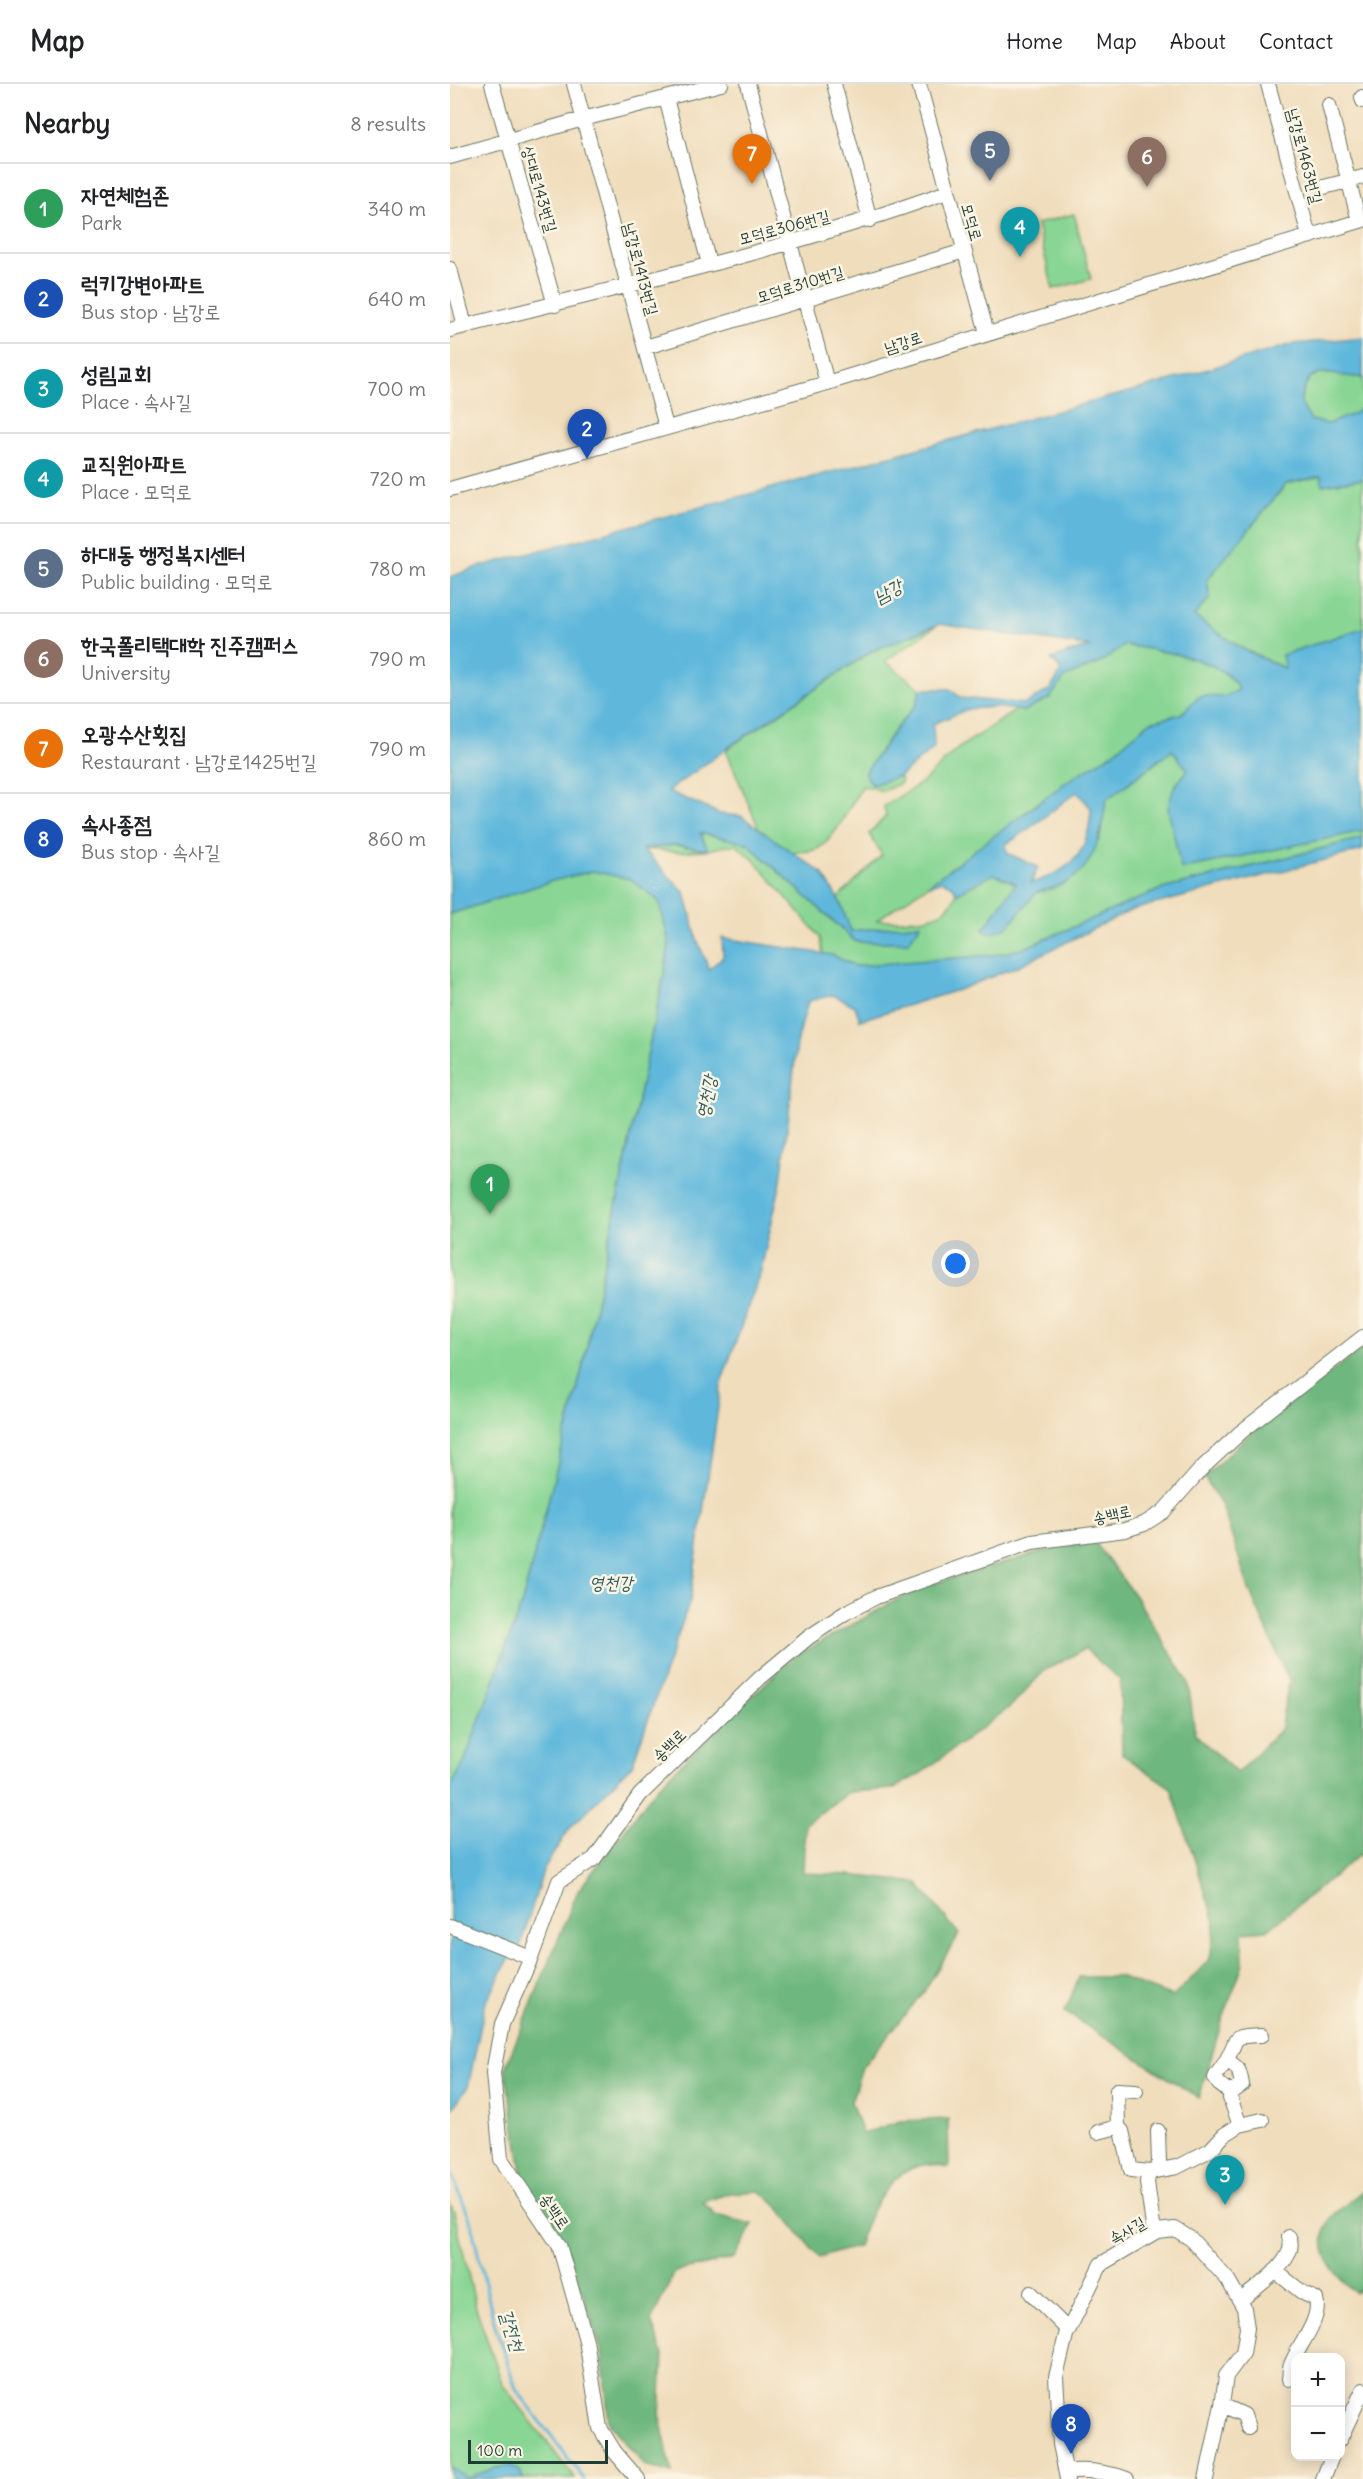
<!DOCTYPE html>
<html lang="en">
<head>
<meta charset="utf-8">
<style>
  :root { --surface:#fff; --page:#f6f6f6; --text:#202124; --muted:#757577; --line:#e0e0e0; --accent:#1a73e8 }
  body { margin:0; font-family:Delius,"Poor Story",sans-serif; background:var(--page); color:var(--text) }
  .controls { position:absolute; right:18px; bottom:18px; display:grid; overflow:hidden; border-radius:12px; box-shadow:0 3px 15px #0003 }
  .controls button { width:54px; height:54px; display:grid; place-items:center; padding:0; border:0; border-bottom:2px solid var(--line); background:var(--surface); color:var(--text); font:30px sans-serif }
  .scale { position:absolute; left:18px; bottom:15px; width:140px; box-sizing:border-box; padding-left:6px; border:3px solid #1f3d34; border-top:0; font-size:16px; line-height:21px; white-space:nowrap; color:#1f3d34; -webkit-text-stroke:4px #fcf5e5; paint-order:stroke }
  .you { position:absolute; left:506px; top:1180px; width:21px; height:21px; margin:-15px; border:4px solid #fff; border-radius:50%; background:#1a73e8; box-shadow:0 0 0 9px #1a73e833 }
  .badge { display:grid; place-items:center; width:39px; height:39px; border-radius:50%; background:var(--accent); color:#fff; font-size:20px; font-weight:700 }
  .pin { position:absolute; translate:-50% -50px; filter:drop-shadow(0 2px 3px #0008) }
  .pin::after { content:''; position:absolute; top:32px; width:21px; height:18px; background:inherit; clip-path:polygon(0 0,100% 0,50% 100%) }
  .list { margin:0; padding:0; list-style:none }
  h2 { display:flex; justify-content:space-between; align-items:center; height:78px; margin:0; padding:0 24px; font-size:26px }
  h2 small { font-size:20px; font-weight:400; color:var(--muted) }
  .list li { display:grid; grid-template-columns:39px 1fr auto; gap:18px; align-items:center; box-sizing:border-box; height:90px; padding:0 24px; border-top:2px solid var(--line) }
  .list b { display:block; font-size:22px; white-space:nowrap }
  .list p { margin:0; font-size:20px; white-space:nowrap; color:var(--muted) }
  .list em { font-size:20px; font-style:normal; color:var(--muted) }
  .map { position:relative; flex:none; width:913px; height:2395px; overflow:hidden }
  header { display:flex; align-items:center; gap:36px; box-sizing:border-box; height:84px; padding:0 30px; background:var(--surface); border-bottom:2px solid var(--line) }
  header strong { font-size:28px }
  nav { display:flex; gap:33px; margin-inline-start:auto; font-size:21px }
  main { display:flex }
  aside { flex:1; background:var(--surface) }
  .map>svg:first-child { display:block }
  .green { fill:#89d694; stroke:#548a64; stroke-width:1.5 }
  .forest { fill:#6eb77e; stroke:#467a59; stroke-width:1.5 }
  .water { fill:#5fb8dc; stroke:#3f7a88; stroke-width:1.5; fill-rule:evenodd }
  .lines { fill:none; stroke-linecap:round; stroke-linejoin:round }
  .stream { stroke:#5fb8dc; stroke-width:3 }
  .minor-casing { stroke:#687564; stroke-width:16 }
  .minor { stroke:#fff; stroke-width:14 }
  .labels { text-anchor:middle; dominant-baseline:central; stroke-width:5; stroke-linejoin:round; paint-order:stroke }
  .street-label { font-size:16px; fill:#1f3d34; stroke:#fcf5e5 }
  .water-label { font-size:18px; font-style:italic; fill:#2f5c5e; stroke:#fcf5e5 }
</style>
</head>
<body>
<header>
<strong>Map</strong>
<nav><a>Home</a><a>Map</a><a>About</a><a>Contact</a></nav>
</header>
<main>
<aside>
<h2>Nearby<small>8 results</small></h2>
<ul class="list">
<li><span class="badge" style="background:#2e9e5b">1</span><div><b>자연체험존</b><p>Park</p></div><em>340 m</em></li>
<li><span class="badge" style="background:#1a4fb4">2</span><div><b>럭키강변아파트</b><p>Bus stop · 남강로</p></div><em>640 m</em></li>
<li><span class="badge" style="background:#0f9aa8">3</span><div><b>성림교회</b><p>Place · 속사길</p></div><em>700 m</em></li>
<li><span class="badge" style="background:#0f9aa8">4</span><div><b>교직원아파트</b><p>Place · 모덕로</p></div><em>720 m</em></li>
<li><span class="badge" style="background:#5c6f8a">5</span><div><b>하대동 행정복지센터</b><p>Public building · 모덕로</p></div><em>780 m</em></li>
<li><span class="badge" style="background:#8d6e63">6</span><div><b>한국폴리택대학 진주캠퍼스</b><p>University</p></div><em>790 m</em></li>
<li><span class="badge" style="background:#e8710a">7</span><div><b>오광수산횟집</b><p>Restaurant · 남강로1425번길</p></div><em>790 m</em></li>
<li><span class="badge" style="background:#1a4fb4">8</span><div><b>속사종점</b><p>Bus stop · 속사길</p></div><em>860 m</em></li>
</ul>
</aside>
<div class="map">
<svg width="913" height="2395" viewBox="0 0 913 2395">
  <rect width="100%" height="100%" fill="#fcf5e5"/>
  <filter id="ink" filterUnits="userSpaceOnUse"><feTurbulence type="fractalNoise" baseFrequency=".0167" numOctaves="2"/><feDisplacementMap in="SourceGraphic" scale="12" xChannelSelector="R" yChannelSelector="G"/><feConvolveMatrix kernelMatrix="1 2 1 2 8 2 1 2 1" color-interpolation-filters="sRGB"/></filter>
  <filter id="wash" filterUnits="userSpaceOnUse"><feTurbulence type="fractalNoise" baseFrequency=".008" numOctaves="4" result="noise"/><feDisplacementMap in="SourceGraphic" scale="24" xChannelSelector="R" yChannelSelector="G"/><feGaussianBlur stdDeviation="1.35" result="paint"/><feColorMatrix in="noise" values="0 0 0 0 0 0 0 0 0 0 0 0 0 0 0 0 0 1.4 0 .05"/><feComposite in="paint" operator="in"/></filter>
  <g filter="url(#wash)">
    <rect width="100%" height="100%" fill="#f0ddbc"/>
    <!-- green -->
    <path class="green" d="M624,130L641,195L603,205L587,140Z
      M873,289L913,294V321L906,329L878,340L861,336C846,316 849,315 860,293Z
      M872,392L873,401L913,395V544L832,571L836,585L791,564L743,532L760,514L757,496L836,400Z
      M489,540L435,577L471,605L466,621L444,647L415,689L484,664L450,692L451,699L433,707L413,702C400,719 386,756 367,765C360,768 350,767 343,769L309,745L276,666L422,567Z
      M675,561C707,567 775,573 789,606L774,613L750,612L731,630L700,638L662,670L619,696L477,802L427,836C455,835 494,842 506,810L543,790L567,800L572,823L587,808L603,805L650,755L656,716L723,666L738,686L724,703L731,785L913,747V754L709,806L572,865L544,871L405,882L382,871L373,870L370,853L305,777L285,760L258,766L229,768L193,765L225,761L258,766L250,749L297,759L406,858H458L471,840L401,847L388,814L432,771L419,750L436,732L434,722L473,698L507,665L566,626L574,627L600,614L615,593L649,579Z
      M143,787L180,795L210,817L219,859L215,886L133,1282L72,1519L14,1679L0,1705V830L102,797Z
      M0,2119L4,2128L26,2224L52,2299L125,2395H0Z"/>
    <!-- forest -->
    <path class="forest" d="M913,1264V1768L817,1846L792,1848L793,1880L771,1940L749,2014L615,1928L629,1893H669L723,1913L760,1875L765,1838L721,1704L672,1670L670,1596L635,1565L595,1586L560,1623L471,1689L443,1705L399,1708L355,1740L353,1789L401,1791L467,1799L509,1850L473,1909L412,1983L401,2018L412,2050L450,2037L498,2035L499,2084C491,2083 479,2079 472,2081C437,2089 418,2131 408,2162L369,2174L330,2125L310,2107L280,2109L253,2118L265,2131L303,2140L284,2174L225,2188L201,2237L213,2270L210,2334L222,2389L195,2382L159,2339L152,2268L123,2180L73,2093L55,1984L128,1807L208,1702L342,1574L468,1504L598,1466L644,1457L685,1512L738,1597L745,1650L787,1689L830,1646L839,1597L799,1505L772,1422L754,1393L795,1354Z
      M913,2106V2204L905,2209C885,2190 864,2169 878,2139C881,2130 905,2114 913,2106Z"/>
    <!-- water -->
    <path class="water" d="M913,253V294L873,289L860,293C849,315 846,316 861,336L878,340L906,329L913,321V395L873,401L871,392L836,400L757,496L760,514L744,532L791,564L835,585L832,571L913,544V747L731,785L718,724L724,703L738,686L722,666L656,716C649,764 641,799 587,808L557,843L540,850L533,846L566,799L543,790L506,810L503,802L492,797L477,802L619,696L662,670L700,638L731,630L750,612L774,613L789,606C775,573 707,567 675,561L649,579L615,593L600,614L574,627L545,623L518,625L483,640L484,664L450,692L422,701L415,689L444,647L466,621L471,605H500L511,614L575,620L599,606L607,595L611,586L601,575L630,565L642,563L489,540L422,567L283,660L218,707L270,730L291,732L372,789L390,818L401,847L471,840L458,858H406L297,759L250,749L258,766L225,761L193,765L235,809L247,855L259,885L273,873L272,854L382,871L405,882L544,871L572,865L709,806L913,754V766L682,826L568,882L511,905L410,936L405,922L383,911L358,917L347,959L331,1097L310,1190L272,1296L240,1517L182,1681L120,1744L94,1784L71,1860L56,1880L35,1921L18,2003L0,2027V1705L14,1679L72,1519L133,1282L215,886L219,859L209,817L180,795L143,787L102,797L0,830V493L28,483L697,303L843,260ZM627,708L641,724C639,769 623,786 581,799L588,783L557,769L556,760C582,745 603,725 627,708Z
      M61,2382L70,2387L73,2395H0V2384L18,2394L45,2384Z"/>
    <g class="lines">
      <!-- stream -->
      <path class="stream" d="M0,2087L20,2135L44,2238L66,2305L134,2395"/>
    </g>
  </g>
  <g filter="url(#ink)">
    <g class="lines">
      <!-- minor casing -->
      <g class="minor-casing">
        <path id="minor" d="M42,0L105,221
          M124,0L216,343
          M298,0L377,299
          M384,0L420,136
          M469,0L537,249
          M818,0L859,152
          M912,13L913,17
          M216,14L259,180
          M879,21L909,137
          M0,73L133,35L271,0
          M874,103L913,93
          M0,185L15,242
          M0,246C167,203 335,167 497,108
          M196,263L514,167
          M0,405L377,299L913,136
          M0,1842L81,1874
          M776,1977C789,1982 790,1988 792,2001L781,2009
          M686,2007L667,2006L668,2043L672,2047L681,2086L699,2088
          M790,2041L812,2036
          M648,2048L668,2043
          M707,2087L709,2079L708,2047
          M704,2149L697,2098L699,2088L727,2083L760,2066L774,2051L790,2041L780,2014L781,2009L769,2000L765,1994C768,1987 773,1983 776,1977C790,1952 779,1952 812,1951
          M825,2187L853,2209L866,2215C872,2236 847,2263 841,2281C839,2285 840,2291 839,2295
          M581,2209L618,2246
          M791,2216C805,2204 850,2175 839,2153
          M772,2321L794,2331L798,2344
          M890,2355L913,2306
          M616,2388C637,2385 657,2388 677,2395
          M188,2395L164,2367L150,2344L136,2256L109,2161L51,2075L43,1989L52,1940L81,1874L109,1797L144,1775L190,1711L310,1594L359,1553L395,1529L426,1513L582,1458L675,1446L694,1440L713,1428L752,1384L791,1348L913,1253
          M617,2395L610,2360L606,2293L616,2251L651,2180L707,2147L725,2145L741,2155L778,2196L794,2224L797,2244L793,2269L776,2292L772,2321L756,2395
          M873,2395L882,2372"/>
      </g>
      <!-- minor -->
      <use href="#minor" class="minor"/>
    </g>
  </g>
  <g class="labels">
    <!-- street labels -->
    <g class="street-label">
      <text transform="translate(855 72) rotate(75)">남강로1463번길</text>
      <text transform="translate(90 105) rotate(74)">상대로143번길</text>
      <text transform="translate(522 138) rotate(74)">모덕로</text>
      <text transform="translate(334 143) rotate(-15)">모덕로306번길</text>
      <text transform="translate(191 185) rotate(75)">남강로1413번길</text>
      <text transform="translate(350 200) rotate(-17)">모덕로310번길</text>
      <text transform="translate(453 258) rotate(-18)">남강로</text>
      <text transform="translate(662 1430) rotate(-12)">송백로</text>
      <text transform="translate(219 1661) rotate(-44)">송백로</text>
      <text transform="translate(105 2127) rotate(56)">송백로</text>
      <text transform="translate(677 2146) rotate(-30)">속사길</text>
    </g>
    <!-- water labels -->
    <g class="water-label">
      <text transform="translate(438 507) rotate(-29)">남강</text>
      <text transform="translate(256 1013) rotate(-79)">영천강</text>
      <text x="161" y="1498">영천강</text>
      <text transform="translate(62 2246) rotate(73)">갈전천</text>
    </g>
  </g>
</svg>
<div class="controls">
<button>+</button>
<button>−</button>
</div>
<div class="scale">100 m</div>
<div class="you"></div>
<div class="pin badge" style="left:40px;top:1130px;background:#2e9e5b">1</div>
<div class="pin badge" style="left:137px;top:375px;background:#1a4fb4">2</div>
<div class="pin badge" style="left:775px;top:2121px;background:#0f9aa8">3</div>
<div class="pin badge" style="left:570px;top:173px;background:#0f9aa8">4</div>
<div class="pin badge" style="left:540px;top:97px;background:#5c6f8a">5</div>
<div class="pin badge" style="left:697px;top:103px;background:#8d6e63">6</div>
<div class="pin badge" style="left:302px;top:100px;background:#e8710a">7</div>
<div class="pin badge" style="left:621px;top:2370px;background:#1a4fb4">8</div>
</div>
</main>
</body>
</html>
